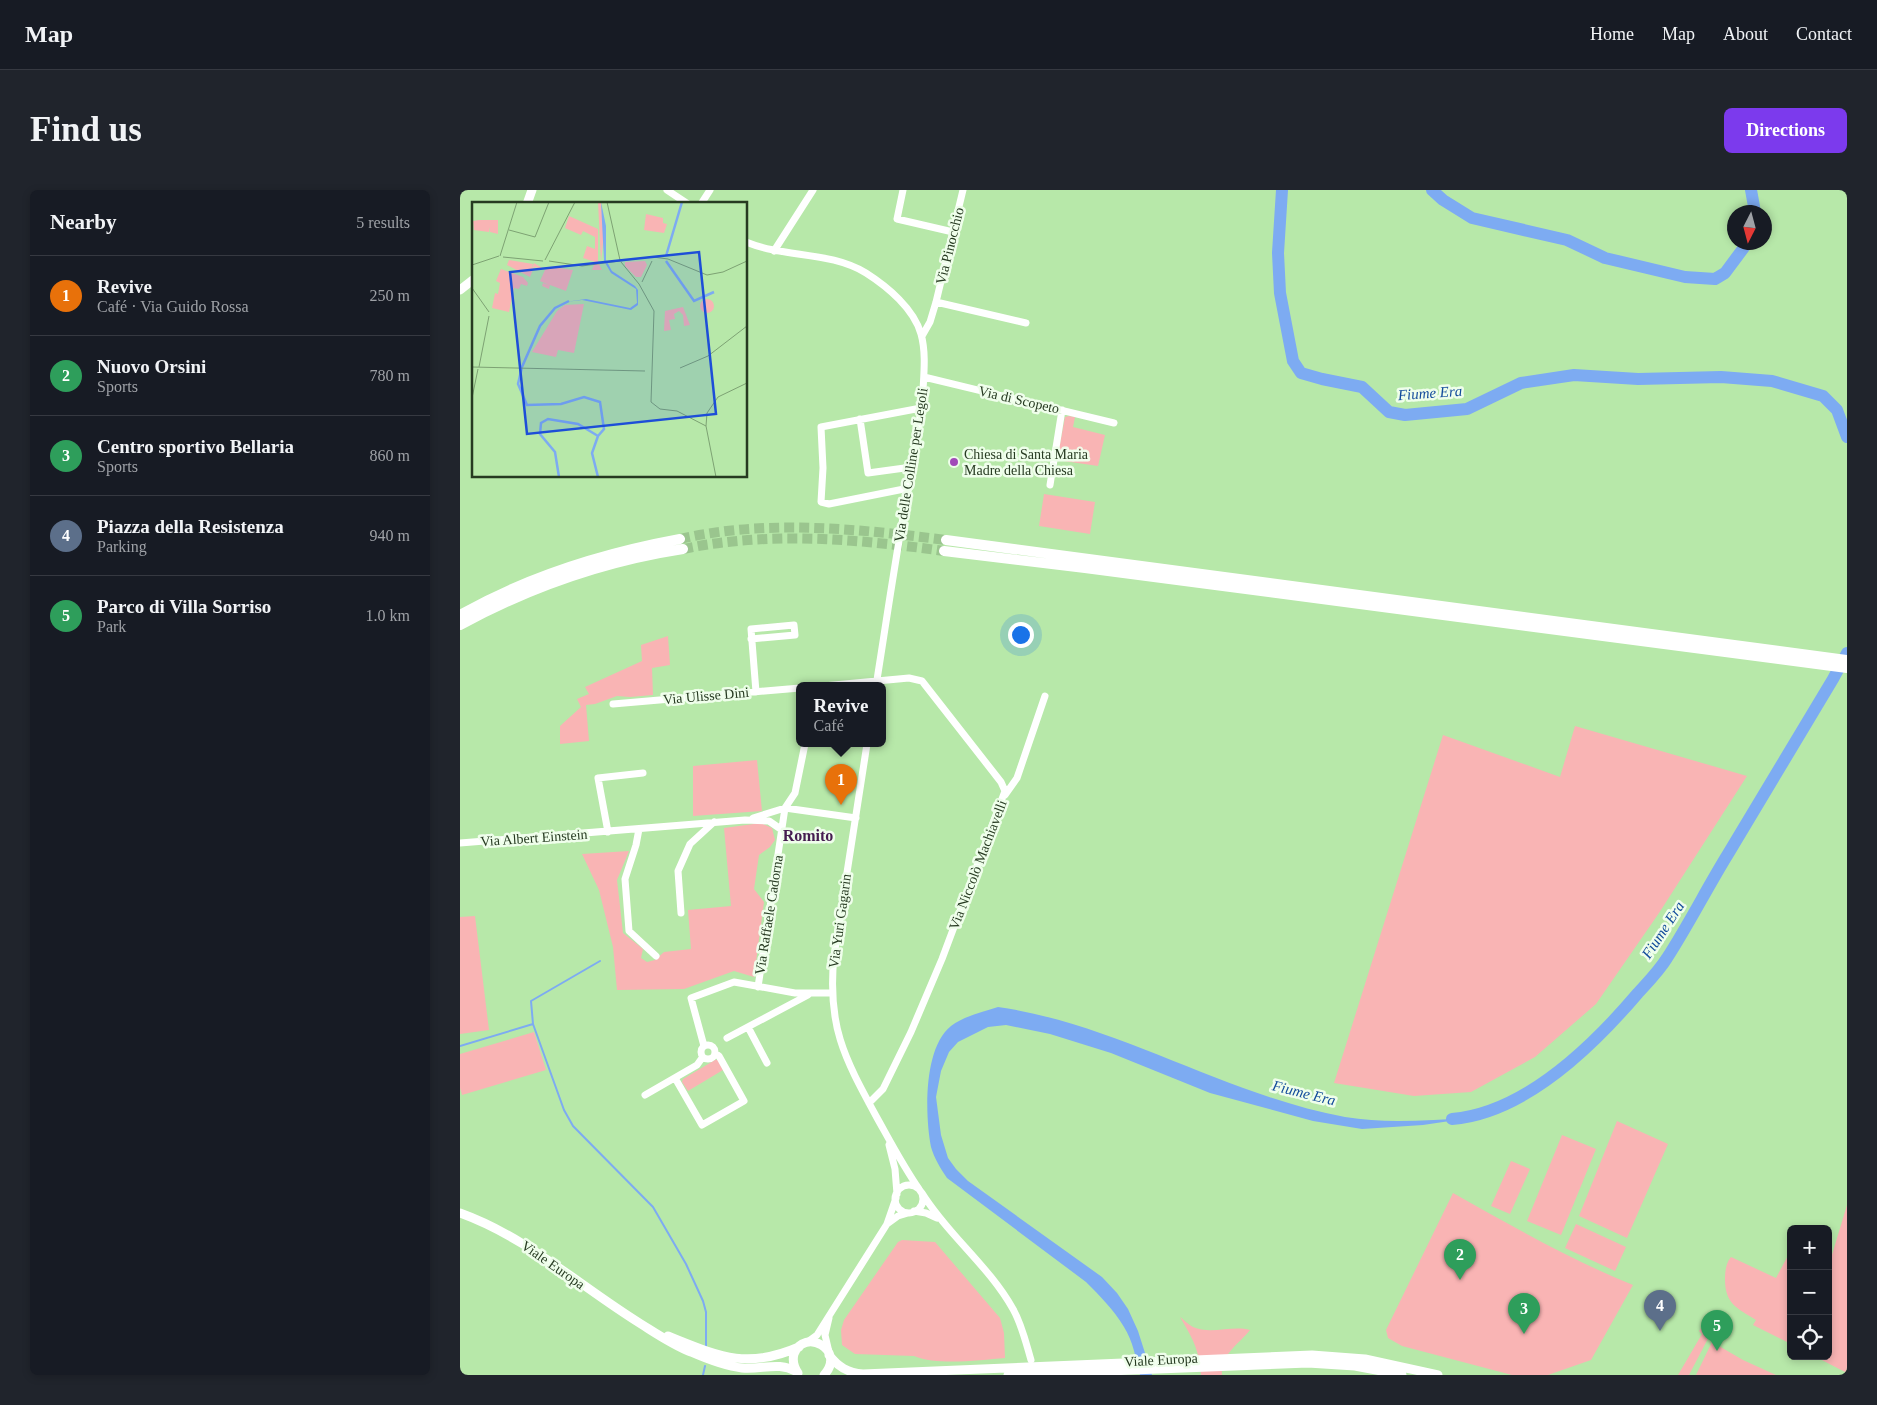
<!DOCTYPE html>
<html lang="en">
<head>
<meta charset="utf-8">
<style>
  :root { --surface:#171b24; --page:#20242c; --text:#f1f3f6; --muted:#9ea1a6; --line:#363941; --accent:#7c3aed }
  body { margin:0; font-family:Georgia,serif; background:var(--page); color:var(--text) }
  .controls { position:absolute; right:15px; bottom:15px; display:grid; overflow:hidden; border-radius:8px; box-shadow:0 2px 8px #0003 }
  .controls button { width:45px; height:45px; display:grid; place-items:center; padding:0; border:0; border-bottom:1px solid var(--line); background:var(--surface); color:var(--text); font:25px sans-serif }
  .compass { position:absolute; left:1267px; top:15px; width:45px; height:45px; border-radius:50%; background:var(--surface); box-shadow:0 2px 8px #0003; rotate:186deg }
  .you { position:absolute; left:560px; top:444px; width:18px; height:18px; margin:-12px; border:4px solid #fff; border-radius:50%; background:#1a73e8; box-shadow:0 0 0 8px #1a73e833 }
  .badge { display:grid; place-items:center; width:32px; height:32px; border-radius:50%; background:var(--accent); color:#fff; font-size:16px; font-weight:700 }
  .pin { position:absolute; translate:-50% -41px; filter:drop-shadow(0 1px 2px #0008) }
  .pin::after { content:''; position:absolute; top:26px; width:18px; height:15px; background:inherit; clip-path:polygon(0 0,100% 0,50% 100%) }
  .popup { position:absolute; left:336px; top:492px; width:90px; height:65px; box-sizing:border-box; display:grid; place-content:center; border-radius:8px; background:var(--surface); filter:drop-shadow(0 1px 4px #0005); font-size:16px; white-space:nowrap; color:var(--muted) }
  .popup b { font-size:19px; color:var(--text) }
  .popup::after { content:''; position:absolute; left:50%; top:100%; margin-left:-10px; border:10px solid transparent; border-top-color:var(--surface) }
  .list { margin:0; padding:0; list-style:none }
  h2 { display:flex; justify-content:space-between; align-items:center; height:65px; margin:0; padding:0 20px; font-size:21px }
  h2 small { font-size:16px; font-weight:400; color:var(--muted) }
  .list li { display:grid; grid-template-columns:32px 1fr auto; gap:15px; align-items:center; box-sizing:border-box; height:80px; padding:0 20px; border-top:1px solid var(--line) }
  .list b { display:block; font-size:19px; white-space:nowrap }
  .list p { margin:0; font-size:16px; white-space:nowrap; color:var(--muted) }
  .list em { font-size:16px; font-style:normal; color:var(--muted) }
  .icon { flex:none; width:28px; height:28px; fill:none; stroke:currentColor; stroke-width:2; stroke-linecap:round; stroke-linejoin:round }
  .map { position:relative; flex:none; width:1387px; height:1185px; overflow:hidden; border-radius:8px }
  header { display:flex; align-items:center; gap:30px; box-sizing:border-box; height:70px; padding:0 25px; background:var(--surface); border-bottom:1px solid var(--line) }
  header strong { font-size:24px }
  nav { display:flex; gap:28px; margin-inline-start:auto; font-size:18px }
  .intro { display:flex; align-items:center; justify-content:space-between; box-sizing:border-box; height:120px; padding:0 30px }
  h1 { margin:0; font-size:35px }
  .button { padding:12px 22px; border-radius:8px; background:var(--accent); color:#fff; font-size:18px; font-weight:700 }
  main { display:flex; gap:30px; padding:0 30px }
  aside { flex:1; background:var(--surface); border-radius:8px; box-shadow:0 2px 8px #0003 }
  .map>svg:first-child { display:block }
  .green { fill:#f9b4b4 }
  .water { fill:#7dabf2 }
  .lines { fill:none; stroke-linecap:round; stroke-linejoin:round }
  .stream { stroke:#7dabf2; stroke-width:2 }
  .river { stroke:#7dabf2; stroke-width:12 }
  .highway-tunnel { stroke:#9ac58e; stroke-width:10; stroke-dasharray:10 5; stroke-linecap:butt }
  .minor { stroke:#fff; stroke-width:7 }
  .major { stroke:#fff; stroke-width:9 }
  .highway { stroke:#fff; stroke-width:10 }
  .poi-dot { fill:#a14ab8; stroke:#effeeb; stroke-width:2 }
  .labels { text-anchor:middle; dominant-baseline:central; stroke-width:5; stroke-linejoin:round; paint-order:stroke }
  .street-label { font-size:14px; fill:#263a21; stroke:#effeeb }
  .poi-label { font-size:14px; fill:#263a21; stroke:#effeeb; text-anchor:start }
  .water-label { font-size:15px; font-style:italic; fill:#114a9b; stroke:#effeeb }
  .quarter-label { font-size:16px; font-weight:bold; fill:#461d51; stroke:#effeeb }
  .inset-river { fill:none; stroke:#7dabf2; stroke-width:2.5 }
  .inset-road { fill:none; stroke:#7da273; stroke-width:1 }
  .view { fill:#1d4ed8; fill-opacity:0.15; stroke:#1d4ed8; stroke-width:2.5 }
  .inset-edge { fill:none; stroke:#263a21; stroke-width:2.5 }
</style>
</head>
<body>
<header>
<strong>Map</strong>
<nav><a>Home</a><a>Map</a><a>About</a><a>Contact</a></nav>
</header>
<div class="intro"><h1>Find us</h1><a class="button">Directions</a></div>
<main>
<aside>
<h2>Nearby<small>5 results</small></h2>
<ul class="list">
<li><span class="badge" style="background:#e8710a">1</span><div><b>Revive</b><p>Café · Via Guido Rossa</p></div><em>250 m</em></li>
<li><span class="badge" style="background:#2e9e5b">2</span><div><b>Nuovo Orsini</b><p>Sports</p></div><em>780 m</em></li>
<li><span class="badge" style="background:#2e9e5b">3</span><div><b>Centro sportivo Bellaria</b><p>Sports</p></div><em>860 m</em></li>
<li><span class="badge" style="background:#5c6f8a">4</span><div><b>Piazza della Resistenza</b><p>Parking</p></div><em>940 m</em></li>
<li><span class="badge" style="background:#2e9e5b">5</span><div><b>Parco di Villa Sorriso</b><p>Park</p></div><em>1.0 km</em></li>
</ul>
</aside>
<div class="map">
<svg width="1387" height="1185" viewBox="0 0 1387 1185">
  <rect width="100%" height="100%" fill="#b7e8a9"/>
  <!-- green -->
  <path class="green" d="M609,226L615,227L613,237L645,245L638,276L597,270L605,227Z
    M584,304L635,312L630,344L579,336Z
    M208,446L210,475L192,478L193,505L170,507L157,506L135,514L126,515L129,551L100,554V536L121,517L117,509L129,504L125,497L182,471L181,455Z
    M1115,536L1287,586L1199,723L1136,814L1075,867L1011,902L954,906L874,893L983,545L1100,587Z
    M297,570L302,621L233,626V576Z
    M301,633L312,638L315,650L310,657L299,665L294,699L304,712L294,787L274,781L224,799L157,800L153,757L139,700L122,664L169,661L157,690L163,743L183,759L181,768L187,772L195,770L204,762L231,759L228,720L271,716L264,638Z
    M15,726L29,840L0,844V727Z
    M74,842L86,880L2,905L0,898V864Z
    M255,870H258L263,880L228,901L222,892L223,889Z
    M1157,931L1208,954L1167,1048L1119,1026Z
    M1102,945L1136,959L1101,1045L1067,1031Z
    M1051,971L1070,979L1050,1024L1031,1016Z
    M993,1003C1052,1036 1111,1070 1173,1095L1131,1170L1088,1185H1052L942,1156L928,1148L926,1140Z
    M1387,1015V1183L1354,1166H1368V1067L1371,1068Z
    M1116,1034L1166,1057L1155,1081L1105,1058Z
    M442,1050L475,1052L540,1128L544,1143L545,1168C519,1170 479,1176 454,1166L395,1164L382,1155L381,1140L384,1130L438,1052Z
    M1331,1060V1154L1293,1135L1296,1130C1277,1118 1265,1114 1265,1089C1265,1081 1266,1073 1271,1067L1316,1088Z
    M720,1127C724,1130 729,1135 733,1137C751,1145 772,1135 790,1140C779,1154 760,1165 762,1185H741C739,1159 733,1149 720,1127Z
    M1246,1132L1254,1137L1229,1185H1218L1242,1144L1239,1141Z
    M1252,1152L1283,1170L1316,1185H1236Z"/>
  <!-- water -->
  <path class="water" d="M538,817C658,834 765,905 885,927C926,934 968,930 1010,928L963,935L902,939L853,931L750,903L651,863L590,844L546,835L528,837L498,852L489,862L481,881L476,907L481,945L488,968L496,979L508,991L642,1087L657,1103L668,1119L678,1141L692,1185H680C676,1169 673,1151 664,1137C654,1120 640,1106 626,1092L487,988C481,979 474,968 471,957C465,926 463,858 491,836C504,826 523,822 538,817Z"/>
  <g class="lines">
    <!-- stream -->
    <path class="stream" d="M73,834L71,811L140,771
      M0,856L73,834L104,920L113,936L193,1017L226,1074L243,1111L246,1122V1157
      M243,1185L245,1176"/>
    <!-- river -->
    <path class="river" d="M822,0L818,63L820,103L833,171L841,183L862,189L902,197L929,222L945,225L1007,219L1061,193L1114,185L1178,189L1261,187L1312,191L1363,206L1377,220L1387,247
      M972,0L983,10L1012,28L1107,50L1145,68L1225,87L1255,89L1265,83L1288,52
      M1291,0L1295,22
      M992,929C1065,923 1133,856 1178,803C1188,792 1199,781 1207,768C1229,734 1247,698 1268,664C1303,606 1338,548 1373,489L1387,463"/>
    <!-- highway-tunnel -->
    <path class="highway-tunnel" d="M220,349C306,329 399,339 486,350
      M223,359C309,341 398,349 484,361"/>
    <!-- minor -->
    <path class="minor" d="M207,0L228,14
      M443,0L437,29L493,42
      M241,14L250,0
      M286,52C325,68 370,61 406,83C428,97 454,119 461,144C466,162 464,182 463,200C459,243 451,285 443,328C433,384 425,440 416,496
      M314,61L353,0
      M476,112L566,133
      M462,146L470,132L476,112L503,0
      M464,187L654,233
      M400,229L408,283L452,277
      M590,295L602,220
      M449,298L369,314L361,312L363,278L361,237L461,218
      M291,449L335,445L334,435L291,439L296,502
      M363,496L449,488L462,491L541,592L545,601L482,769L451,842L423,899L409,913
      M153,514L340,498
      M407,554L374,766C367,836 384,867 416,926C430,951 443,976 459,999
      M545,605L557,588L585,506
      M293,628L325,618L396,628
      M179,639L176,655L165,689L169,741L196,766
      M148,642L138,588L183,583
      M0,653L285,630L309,631L322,640
      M221,723L218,681L230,654L254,632
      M298,797L325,618L335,603L345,554
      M288,837L307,873
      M267,848L348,805
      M241 862a7 7 0 1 1 14 0a7 7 0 1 1-14 0Z
      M244,856L231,808L274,792L335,803H372
      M215,888L242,935L284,911L259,866L255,863
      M185,905L237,875L242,868
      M429,955L435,979L437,1004
      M435 1009a14 14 0 1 1 28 0a14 14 0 1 1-28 0Z
      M462,1003C488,1045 529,1076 553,1119C562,1135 566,1153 571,1170
      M454,1021L466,1023L477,1028
      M427,1034L438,1026L448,1023
      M346,1153L357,1145L427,1034L436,1008
      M369,1162L365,1145L369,1128"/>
    <!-- major -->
    <path class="major" d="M67,14L72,0
      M0,100L14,89
      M0,1023C67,1047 121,1097 181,1134C197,1144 213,1155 231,1162C247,1169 264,1176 282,1178C302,1180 319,1171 337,1182
      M208,1146C258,1166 286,1180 339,1157
      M369,1165C378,1177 388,1183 403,1184L852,1165L905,1169L978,1185
      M338,1183C334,1177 332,1171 334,1164C344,1137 387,1160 364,1185
      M548,1185L848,1173L895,1176L942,1185"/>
    <!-- highway -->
    <path class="highway" d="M486,350L1387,470
      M484,361L625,378L1387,478
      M0,425C67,387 144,363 220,349
      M0,435C70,397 145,371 223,359"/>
  </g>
  <!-- markers -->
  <circle class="poi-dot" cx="494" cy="272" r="5"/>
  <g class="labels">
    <!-- street labels -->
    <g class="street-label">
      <text transform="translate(490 56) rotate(-76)">Via Pinocchio</text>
      <text transform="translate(559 210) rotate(13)">Via di Scopeto</text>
      <text transform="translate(451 275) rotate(-81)">Via delle Colline per Legoli</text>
      <text transform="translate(246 506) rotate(-5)">Via Ulisse Dini</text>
      <text transform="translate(74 648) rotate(-4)">Via Albert Einstein</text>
      <text transform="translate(518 675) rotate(-69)">Via Niccolò Machiavelli</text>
      <text transform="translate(309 725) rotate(-81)">Via Raffaele Cadorna</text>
      <text transform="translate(380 731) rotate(-82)">Via Yuri Gagarin</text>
      <text transform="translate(93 1075) rotate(35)">Viale Europa</text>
      <text transform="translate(701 1170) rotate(-3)">Viale Europa</text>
    </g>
    <!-- poi labels -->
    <g class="poi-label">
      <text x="504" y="264">Chiesa di Santa Maria<tspan x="504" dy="16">Madre della Chiesa</tspan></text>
    </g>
    <!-- water labels -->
    <g class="water-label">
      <text transform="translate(970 203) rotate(-4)">Fiume Era</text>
      <text transform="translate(1203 740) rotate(-57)">Fiume Era</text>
      <text transform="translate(844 903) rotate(14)">Fiume Era</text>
    </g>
    <!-- quarter labels -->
    <g class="quarter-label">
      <text x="348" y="645">Romito</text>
    </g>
  </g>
  <!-- overview -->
  <g transform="translate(12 12)">
    <rect width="275" height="275" fill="#b7e8a9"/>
    <path d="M126,0H129L132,31L129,60ZM174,12L191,16V21L195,22L192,31L172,28ZM97,14L126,27V60L130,68H120L123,60L111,56L115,44L123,47V35L111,29L109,33L93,26ZM7,18H26V32L18,30L17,25V30L2,28L1,19ZM37,58L61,62L58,71L62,61L72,67L62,65L58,75L35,63ZM173,59L175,63L169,75H164L153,64V60ZM80,65L101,68L94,89L78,83L77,87L70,84L71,81L77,83L68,79L73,68ZM29,67L51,75L56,81L55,84L49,82L47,87L42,86L37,110L20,106L23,91L26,92L28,81L24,79ZM228 104a7 7 0 1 1 14 0a7 7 0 1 1-14 0ZM112,102L102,151L86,148L84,155L60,150L85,109L93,103ZM211,105L218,123L212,124L211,113L207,109L202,112L203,117L197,118L199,128L192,129L193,109Z" fill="#f9b4b4"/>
    <path d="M129,0L134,24V58L140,69L163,84L166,88V103L159,108L110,98L93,100L114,97L158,106L165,101L164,87L139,71L132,59Z" fill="#7dabf2"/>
    <path class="inset-river" d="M194,54L210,0M194,59L222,99L242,90M126,234L120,251L126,275M87,275L83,250L68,232L69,221L76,217L106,222L126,234L132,227L128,200L112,195L89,202L55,203L46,182L50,165L68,124L83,106L97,99"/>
    <path class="inset-road" d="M135,0L148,58M37,28L63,35L77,0M28,54L45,0M31,55L71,59M181,55L196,57L235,73L251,70L275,59M73,58L103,0M77,59L110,64L178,55M149,60L167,82M0,63L27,54M170,80L180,59M167,82L182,109L179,200L188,207L205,209L234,224M0,86L17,110M0,165L173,169M7,165L17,114M208,166L236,154L275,124M0,196L6,167M244,275L234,224L235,211L246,195L275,181"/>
    <path class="view" d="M227,50L244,212L55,232L38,70Z"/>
    <rect width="275" height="275" class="inset-edge"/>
  </g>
</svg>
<div class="controls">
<button>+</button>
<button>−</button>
<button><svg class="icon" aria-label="locate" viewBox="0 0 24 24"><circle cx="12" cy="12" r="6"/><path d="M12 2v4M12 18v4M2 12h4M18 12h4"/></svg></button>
</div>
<svg class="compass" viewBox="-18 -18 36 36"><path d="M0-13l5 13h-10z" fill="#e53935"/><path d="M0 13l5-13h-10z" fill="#9ea1a6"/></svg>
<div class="you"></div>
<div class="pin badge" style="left:381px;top:615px;background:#e8710a">1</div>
<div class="popup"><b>Revive</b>Café</div>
<div class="pin badge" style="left:1000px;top:1090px;background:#2e9e5b">2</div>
<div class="pin badge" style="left:1064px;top:1144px;background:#2e9e5b">3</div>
<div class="pin badge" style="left:1200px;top:1141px;background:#5c6f8a">4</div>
<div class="pin badge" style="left:1257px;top:1161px;background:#2e9e5b">5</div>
</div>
</main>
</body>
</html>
